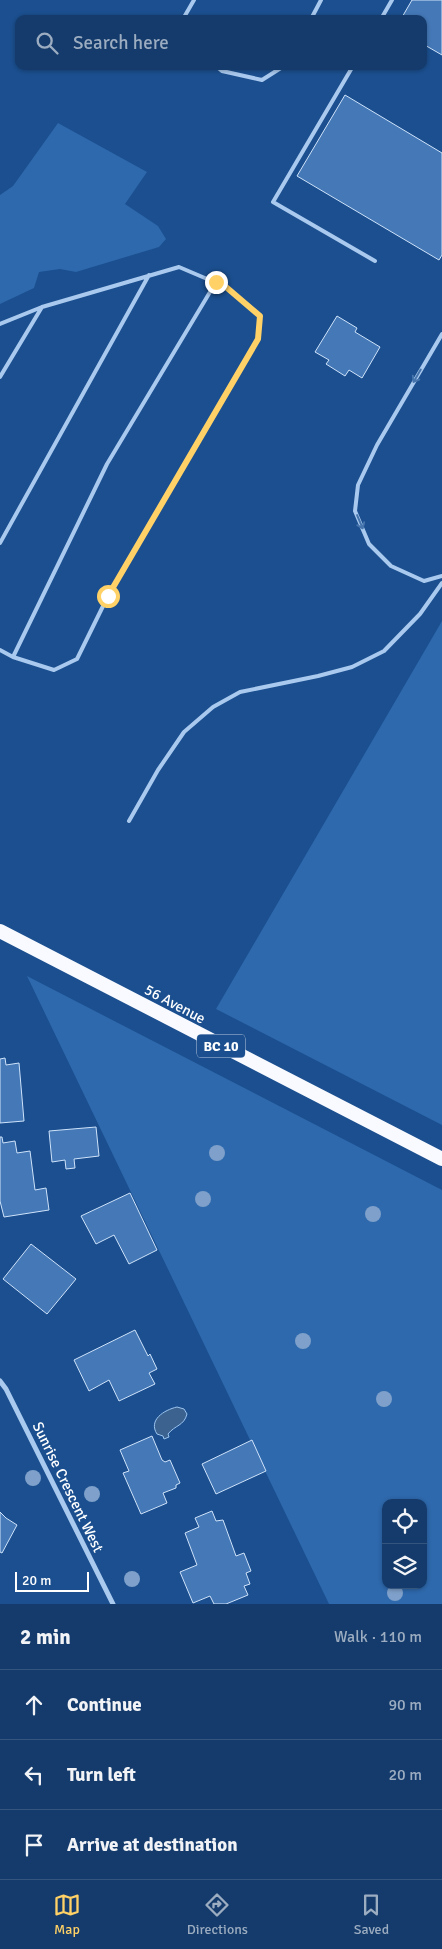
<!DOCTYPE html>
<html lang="en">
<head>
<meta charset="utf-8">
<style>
  :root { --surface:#143b6b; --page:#214673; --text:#f1f3f6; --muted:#9dadc1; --line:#33557e; --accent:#ffd166 }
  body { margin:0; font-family:Signika,sans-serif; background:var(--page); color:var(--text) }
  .controls { position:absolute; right:15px; bottom:15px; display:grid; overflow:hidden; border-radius:10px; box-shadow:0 1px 4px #0004 }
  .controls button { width:45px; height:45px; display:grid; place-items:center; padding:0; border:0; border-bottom:1px solid var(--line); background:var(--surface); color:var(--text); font:25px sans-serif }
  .scale { position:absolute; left:15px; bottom:12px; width:74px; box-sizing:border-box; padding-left:5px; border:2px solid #fff; border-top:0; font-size:14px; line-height:18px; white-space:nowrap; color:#fff; -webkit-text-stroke:4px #1b4f8f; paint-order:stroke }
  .stop { position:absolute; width:15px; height:15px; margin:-11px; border:4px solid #ffd166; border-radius:50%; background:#fff }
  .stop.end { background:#ffd166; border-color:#fff; box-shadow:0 1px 5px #0008 }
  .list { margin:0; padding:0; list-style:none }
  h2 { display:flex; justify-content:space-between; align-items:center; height:65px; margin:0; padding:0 20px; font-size:21px }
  h2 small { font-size:16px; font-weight:400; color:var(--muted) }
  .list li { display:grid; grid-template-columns:32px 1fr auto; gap:15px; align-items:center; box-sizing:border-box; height:70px; padding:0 20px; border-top:1px solid var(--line) }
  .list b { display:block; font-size:19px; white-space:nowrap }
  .list em { font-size:16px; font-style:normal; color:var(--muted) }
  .icon { flex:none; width:28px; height:28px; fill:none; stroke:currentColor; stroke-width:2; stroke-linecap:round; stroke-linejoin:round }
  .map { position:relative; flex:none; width:442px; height:1604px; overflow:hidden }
  .search { position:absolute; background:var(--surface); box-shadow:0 1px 4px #0004; left:15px; right:15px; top:15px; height:55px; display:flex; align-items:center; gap:12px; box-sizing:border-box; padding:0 18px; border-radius:10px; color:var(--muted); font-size:19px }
  .sheet { height:275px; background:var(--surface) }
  nav { display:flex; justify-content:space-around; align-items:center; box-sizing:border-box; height:70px; border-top:1px solid var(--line); background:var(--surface); font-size:14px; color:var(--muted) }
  nav a { display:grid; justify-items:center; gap:2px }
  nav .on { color:var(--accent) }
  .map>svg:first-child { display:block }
  .green { fill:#2e69ad; fill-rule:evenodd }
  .water { fill:#3c6290; stroke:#9cc4f0 }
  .building { fill:#4478b7; stroke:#cfe3fa }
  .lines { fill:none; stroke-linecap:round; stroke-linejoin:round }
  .service { stroke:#a9c9ee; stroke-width:4 }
  .minor { stroke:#a9c9ee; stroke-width:5 }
  .trunk { stroke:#f8faff; stroke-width:14 }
  .tree { fill:#7ea0ca }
  .oneway { stroke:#4674ac }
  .route { stroke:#ffd166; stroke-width:6 }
  .labels { text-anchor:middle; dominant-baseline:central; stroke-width:4; stroke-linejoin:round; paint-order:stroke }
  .shield { fill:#1b4f8f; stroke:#bbcadd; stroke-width:1 }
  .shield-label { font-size:14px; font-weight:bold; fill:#fff }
  .street-label { font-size:15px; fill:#fff; stroke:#1b4f8f }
</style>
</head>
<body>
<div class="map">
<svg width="442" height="1604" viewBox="0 0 442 1604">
  <rect width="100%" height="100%" fill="#1b4f8f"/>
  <!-- green -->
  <path class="green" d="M58,123L147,172L125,204L158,226L166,239L159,247L76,272L60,269L39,272L34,288L0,304V195L13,186Z
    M442,621V1125L216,1009Z
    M27,976L442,1190V1604H329ZM386,1503H423V1585H386Z"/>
  <!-- water -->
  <path class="water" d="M177,1407L184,1409L187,1414C184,1426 175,1425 168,1434L169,1437L164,1439L163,1436L157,1434C148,1420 164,1410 177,1407Z"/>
  <!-- building -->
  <path class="building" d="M412,0H442V55L423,44V19H401Z
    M345,95L442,153V255L439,260L297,176Z
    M337,316L357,328L355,332L380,347L362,378L349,370L345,376L326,364L329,360L315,352Z
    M5,1058L6,1065L19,1063L24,1121L0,1123V1059Z
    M96,1127L99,1156L74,1159L75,1168L66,1169L65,1160L52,1162L49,1131Z
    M0,1137H2L3,1143L15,1141L17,1153L30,1151L35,1190L46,1188L49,1210L4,1217L0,1201Z
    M130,1193L157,1250L129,1264L114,1235L96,1244L81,1216Z
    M31,1244L76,1279L47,1314L3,1279Z
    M135,1330L148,1356L150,1354L157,1369L149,1373L155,1384L119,1401L109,1380L89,1391L74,1360Z
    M152,1436L162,1460L165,1462L170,1460L180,1483L176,1485V1488L163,1493L167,1503L141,1514L123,1473L129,1471L120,1450Z
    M252,1440L266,1471L216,1494L202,1464Z
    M212,1511L216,1521L223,1520L236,1556L244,1553L251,1571L246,1573L250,1584L244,1586L248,1595L226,1604H214L210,1596L193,1603L180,1572L197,1565L185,1533L199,1527L195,1518Z
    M0,1512L6,1518L17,1525L2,1553L0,1552Z"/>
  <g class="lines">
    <!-- service -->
    <path class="service" d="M183,19L194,0
      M311,19L321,0
      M381,19L392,0
      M216,66L222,71L262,80L284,66
      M353,66L273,202L375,261
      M0,324L42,307
      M442,334L377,445L358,485L355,511L369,544L391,566L424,581L442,576
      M0,377L42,307L179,267L226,287L260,316L258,339L108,596L77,659L54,670L13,657L0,650
      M0,543L149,275
      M13,657L107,464L216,282
      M129,821L158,770L184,732L213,707L240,692L318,676L352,667L384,651L420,614L442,583"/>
    <!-- minor -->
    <path class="minor" d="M0,1381L6,1389L113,1604"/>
    <!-- trunk -->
    <path class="trunk" d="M0,931L442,1159"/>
  </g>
  <!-- trees -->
  <g class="tree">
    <circle cx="217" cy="1153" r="8"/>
    <circle cx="203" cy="1199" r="8"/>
    <circle cx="373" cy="1214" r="8"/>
    <circle cx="303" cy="1341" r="8"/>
    <circle cx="384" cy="1399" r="8"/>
    <circle cx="33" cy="1478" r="8"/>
    <circle cx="92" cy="1494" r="8"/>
    <circle cx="132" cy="1579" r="8"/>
    <circle cx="395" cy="1593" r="8"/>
  </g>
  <!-- one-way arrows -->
  <defs><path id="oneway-shaft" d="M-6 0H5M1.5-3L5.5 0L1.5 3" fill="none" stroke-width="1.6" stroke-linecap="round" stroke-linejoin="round" transform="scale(1.25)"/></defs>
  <g class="oneway">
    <use href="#oneway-shaft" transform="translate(417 376) rotate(120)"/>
    <use href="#oneway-shaft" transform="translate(360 522) rotate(67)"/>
  </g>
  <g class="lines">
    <!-- route -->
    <path class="route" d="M108,596L258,339L260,316L226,287L216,282"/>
  </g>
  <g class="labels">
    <!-- shield labels -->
    <rect class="shield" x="197" y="1034.5" width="48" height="23" rx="4"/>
    <g class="shield-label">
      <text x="221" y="1046">BC 10</text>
    </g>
    <!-- street labels -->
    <g class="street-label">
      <text transform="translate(175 1004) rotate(28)">56 Avenue</text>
      <text transform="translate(68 1487) rotate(64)">Sunrise Crescent West</text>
    </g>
  </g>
</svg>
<div class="controls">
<button><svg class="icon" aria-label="locate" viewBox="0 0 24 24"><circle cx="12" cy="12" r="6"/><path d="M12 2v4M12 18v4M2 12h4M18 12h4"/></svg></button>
<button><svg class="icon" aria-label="layers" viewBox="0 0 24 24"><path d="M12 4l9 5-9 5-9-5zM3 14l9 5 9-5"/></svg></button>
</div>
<div class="scale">20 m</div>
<div class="stop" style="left:108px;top:596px"></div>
<div class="stop end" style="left:216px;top:282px"></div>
<div class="search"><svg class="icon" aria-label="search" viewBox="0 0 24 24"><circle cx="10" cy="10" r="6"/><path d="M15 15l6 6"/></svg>Search here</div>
</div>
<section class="sheet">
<h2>2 min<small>Walk · 110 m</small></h2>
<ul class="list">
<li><svg class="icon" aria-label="ahead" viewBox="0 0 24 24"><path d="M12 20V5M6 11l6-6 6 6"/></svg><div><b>Continue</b></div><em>90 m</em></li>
<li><svg class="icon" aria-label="left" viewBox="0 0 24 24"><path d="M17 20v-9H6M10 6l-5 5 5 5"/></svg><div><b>Turn left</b></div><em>20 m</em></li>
<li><svg class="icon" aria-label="arrive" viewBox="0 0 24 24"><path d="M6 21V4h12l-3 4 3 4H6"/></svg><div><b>Arrive at destination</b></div></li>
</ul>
</section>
<nav>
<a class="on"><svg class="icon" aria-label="map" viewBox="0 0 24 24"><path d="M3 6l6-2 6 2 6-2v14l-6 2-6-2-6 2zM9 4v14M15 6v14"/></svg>Map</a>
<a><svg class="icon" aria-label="directions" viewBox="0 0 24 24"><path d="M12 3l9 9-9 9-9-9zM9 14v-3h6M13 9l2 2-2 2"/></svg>Directions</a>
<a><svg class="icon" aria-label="saved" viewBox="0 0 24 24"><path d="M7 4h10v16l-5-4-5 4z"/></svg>Saved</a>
</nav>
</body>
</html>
